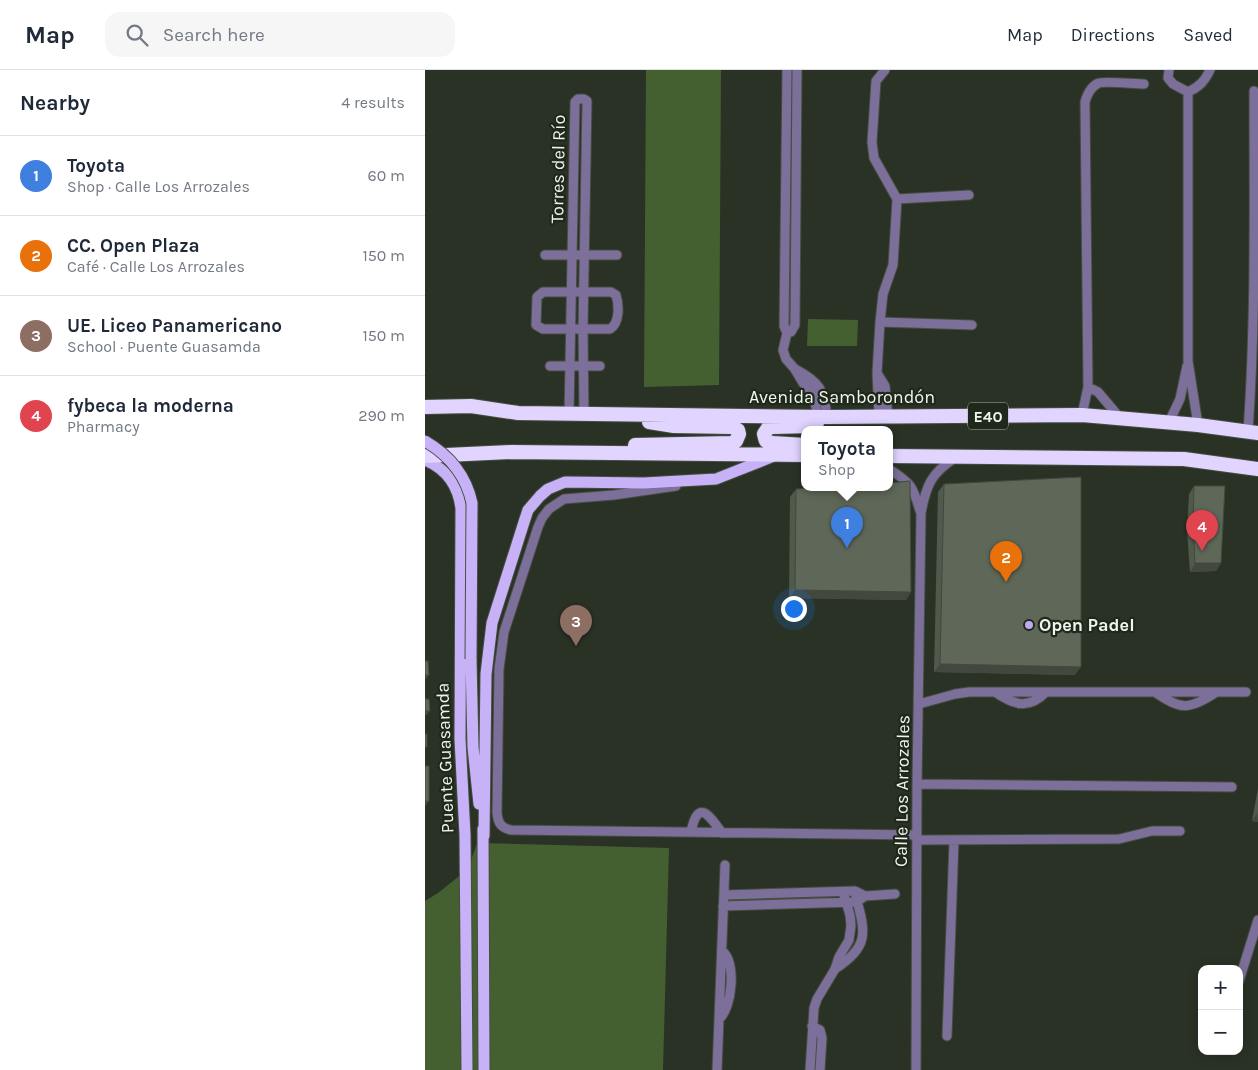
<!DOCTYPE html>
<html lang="en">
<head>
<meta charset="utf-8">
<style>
  :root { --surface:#fff; --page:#f6f6f7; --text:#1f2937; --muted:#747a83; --line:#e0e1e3; --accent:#67628c }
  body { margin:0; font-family:Karla,sans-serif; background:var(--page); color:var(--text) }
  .controls { position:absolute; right:15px; bottom:15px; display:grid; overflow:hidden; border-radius:10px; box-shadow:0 2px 12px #0003 }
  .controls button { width:45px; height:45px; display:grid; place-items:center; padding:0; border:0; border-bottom:1px solid var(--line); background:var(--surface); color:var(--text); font:25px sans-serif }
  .you { position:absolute; left:368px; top:538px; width:18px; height:18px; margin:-12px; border:4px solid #fff; border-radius:50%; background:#1a73e8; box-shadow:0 0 0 8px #1a73e833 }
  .badge { display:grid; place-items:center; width:32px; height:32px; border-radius:50%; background:var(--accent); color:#fff; font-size:16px; font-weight:700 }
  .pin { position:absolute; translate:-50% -41px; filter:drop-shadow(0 1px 2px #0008) }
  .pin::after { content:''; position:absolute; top:26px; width:18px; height:15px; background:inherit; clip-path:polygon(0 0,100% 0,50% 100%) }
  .popup { position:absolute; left:376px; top:356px; width:92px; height:65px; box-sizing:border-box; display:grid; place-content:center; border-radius:10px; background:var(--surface); filter:drop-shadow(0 1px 4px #0005); font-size:16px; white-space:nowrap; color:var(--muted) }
  .popup b { font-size:19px; color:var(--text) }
  .popup::after { content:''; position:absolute; left:50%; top:100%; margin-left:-10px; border:10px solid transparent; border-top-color:var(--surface) }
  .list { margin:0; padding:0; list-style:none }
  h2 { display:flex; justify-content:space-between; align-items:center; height:65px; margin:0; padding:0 20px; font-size:21px }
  h2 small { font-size:16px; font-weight:400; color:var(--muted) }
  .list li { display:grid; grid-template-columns:32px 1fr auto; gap:15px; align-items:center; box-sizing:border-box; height:80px; padding:0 20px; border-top:1px solid var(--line) }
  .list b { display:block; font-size:19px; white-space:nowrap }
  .list p { margin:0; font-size:16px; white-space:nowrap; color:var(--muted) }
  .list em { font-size:16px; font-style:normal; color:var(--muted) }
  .icon { flex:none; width:28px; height:28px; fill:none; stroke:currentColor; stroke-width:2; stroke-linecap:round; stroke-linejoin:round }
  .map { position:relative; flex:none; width:833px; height:1000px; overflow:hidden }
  header { display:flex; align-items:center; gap:30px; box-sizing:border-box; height:70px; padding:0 25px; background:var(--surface); border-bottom:1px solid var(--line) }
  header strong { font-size:24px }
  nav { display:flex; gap:28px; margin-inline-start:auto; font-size:18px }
  .search { width:350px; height:45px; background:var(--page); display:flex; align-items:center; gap:12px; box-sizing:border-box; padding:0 18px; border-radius:15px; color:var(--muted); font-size:19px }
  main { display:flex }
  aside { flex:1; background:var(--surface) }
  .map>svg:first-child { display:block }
  .green { fill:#446031 }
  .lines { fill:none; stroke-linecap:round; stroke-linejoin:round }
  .minor-casing { stroke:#464d41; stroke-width:11 }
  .major-casing { stroke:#464d41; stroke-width:13 }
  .highway-casing { stroke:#464d41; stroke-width:16 }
  .minor { stroke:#7c6f99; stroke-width:9 }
  .major { stroke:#c8b2f7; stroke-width:11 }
  .highway { stroke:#e1d5ff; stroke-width:14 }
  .major-bridge-casing { stroke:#464d41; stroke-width:13; stroke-linecap:butt }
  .major-bridge { stroke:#c8b2f7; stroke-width:11 }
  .wall { fill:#51594c }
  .shaded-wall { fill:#42483e }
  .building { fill:#5e6758; stroke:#42483e }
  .poi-dot { fill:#c0a8f3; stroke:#20281b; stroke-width:2 }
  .labels { text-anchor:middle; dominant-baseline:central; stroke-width:4.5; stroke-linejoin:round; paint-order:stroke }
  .shield { fill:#20281b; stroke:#b1b8ad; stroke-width:1 }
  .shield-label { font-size:16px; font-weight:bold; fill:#eff5ec }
  .street-label { font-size:18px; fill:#eff5ec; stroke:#20281b }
  .poi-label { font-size:18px; font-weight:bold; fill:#eff5ec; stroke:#20281b; text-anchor:start }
</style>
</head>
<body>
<header>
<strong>Map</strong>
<div class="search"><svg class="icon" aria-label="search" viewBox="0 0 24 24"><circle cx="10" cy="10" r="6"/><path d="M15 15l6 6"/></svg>Search here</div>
<nav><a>Map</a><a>Directions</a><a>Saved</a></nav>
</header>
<main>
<aside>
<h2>Nearby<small>4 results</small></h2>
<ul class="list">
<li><span class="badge" style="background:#3f7fe0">1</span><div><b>Toyota</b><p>Shop · Calle Los Arrozales</p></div><em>60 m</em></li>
<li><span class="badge" style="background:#e8710a">2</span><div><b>CC. Open Plaza</b><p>Café · Calle Los Arrozales</p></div><em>150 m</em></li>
<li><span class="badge" style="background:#8d6e63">3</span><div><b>UE. Liceo Panamericano</b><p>School · Puente Guasamda</p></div><em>150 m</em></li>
<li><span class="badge" style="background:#e0444e">4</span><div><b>fybeca la moderna</b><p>Pharmacy</p></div><em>290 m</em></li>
</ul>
</aside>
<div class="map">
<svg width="833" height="1000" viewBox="0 0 833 1000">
  <rect width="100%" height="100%" fill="#2a3225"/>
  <!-- green -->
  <path class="green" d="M221,0H296L294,315L219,317Z
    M383,249L433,250L432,276H382Z
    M52,773L244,778L238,1000H0V831L13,823L43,799Z"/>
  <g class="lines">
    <!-- minor casing -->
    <g class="minor-casing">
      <path id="minor" d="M362,0L359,256L362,263L358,280L361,289L369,298L378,313L388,323L393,347
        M744,0L743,8L748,14L763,22
        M763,22V291L773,355
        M763,22C774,17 780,11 785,0
        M472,129L544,125
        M120,185H192
        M118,222H186L191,225C194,235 195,253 185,259H118L111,255L112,227Z
        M455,252L547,255
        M362,263L366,262L370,255L372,0
        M125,296H175
        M370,299C395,312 399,320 402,347
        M452,303L460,316L463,347
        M663,317L673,322L695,348
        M144,344L150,32L153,29H159L162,31L158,259L159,344
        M657,345L663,317L660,32C662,25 666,16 674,13C682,11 709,14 719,14
        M454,347L452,303L455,252L458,224L468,195L472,129L449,88L447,72L451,11L460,0
        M744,352L755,329L762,296
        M823,361C831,248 829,134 829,21
        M464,399C486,413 488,416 495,441
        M251,416L189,425L139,429L124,439L117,448L113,457L79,562L74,599L72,743C73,753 76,758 86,760L492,765
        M570,622C589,635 603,640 621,622
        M730,622C755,640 764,640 790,623
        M494,634L530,624L544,622H821
        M492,714L807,717
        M266,762C273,728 284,745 297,763
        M492,770L694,769L727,761H755
        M299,825L430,821L440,826L470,824
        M298,836L432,832L440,826
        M410,899C444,876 441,864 431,827
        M814,911L833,850
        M294,949C307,939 312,891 297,881
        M387,956L395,960L397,968L395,1000
        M522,966L529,771
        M292,1000L300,795
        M385,1000L389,938L392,929L410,899L414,887L424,870L426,856L425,845L418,822
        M491,1000L492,714L496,443C501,416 506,403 530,388"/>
    </g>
    <!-- major casing -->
    <g class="major-casing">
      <path id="major" d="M0,390C22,399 33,415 36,438L35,669L40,765L42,1000
        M46,589L48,677L54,734
        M58,759L59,1000
        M59,766L61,604L67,553L100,449L103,440L115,426L123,419L140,412L219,413L291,409L349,386"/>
    </g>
    <!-- highway casing -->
    <g class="highway-casing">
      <path id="highway" d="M0,337L46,336L93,343L402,347L657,345L773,355L833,363
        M210,375L307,373L311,371L314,364L313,360L308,357L249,356L224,352
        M380,375L348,373L341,371L340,368L339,364L343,358L347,357L387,356L392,353L393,347
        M0,386L86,382L380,385
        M464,386L759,389L833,399"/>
    </g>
    <!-- minor -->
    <use href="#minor" class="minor"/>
    <!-- major -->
    <use href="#major" class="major"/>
    <!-- highway -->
    <use href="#highway" class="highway"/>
    <!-- major-bridge casing -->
    <g class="major-bridge-casing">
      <path id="major-bridge" d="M0,371C24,385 41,405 47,433L46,589"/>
    </g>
    <!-- major-bridge -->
    <use href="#major-bridge" class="major-bridge"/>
  </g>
  <!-- wall -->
  <path class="wall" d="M519,414L650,605L509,602L513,422Z
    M769,416L796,493L791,501L765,502L762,461L764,424Z
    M371,419L486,522L481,530L364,528L365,427Z
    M833,718V752L827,751Z"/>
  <!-- shaded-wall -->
  <path class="shaded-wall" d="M770,493H796L791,501L765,502Z
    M370,520L486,522L481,530L364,528Z
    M515,594L656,597L650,605L509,602Z
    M0,605H4L1,609H0Z
    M0,641H5L2,645H0Z
    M0,731H4L1,735H0Z
    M832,743L833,752L827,751Z"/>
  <!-- building -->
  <path class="building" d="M656,407V597L515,594L519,414Z
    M485,411L486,522L370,520L371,419L403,417H464V413Z
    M769,416H800L796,493H770L768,453Z
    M0,591H3L4,605H0Z
    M0,629H4L5,641H0Z
    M0,664H2V677H0Z
    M0,696H4V731H0Z"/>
  <!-- markers -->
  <circle class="poi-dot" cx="604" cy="555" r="5"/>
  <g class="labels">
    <!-- shield labels -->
    <rect class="shield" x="543" y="332.5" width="40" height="27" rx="4"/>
    <g class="shield-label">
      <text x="563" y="346">E40</text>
    </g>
    <!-- street labels -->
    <g class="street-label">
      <text transform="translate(133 99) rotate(-89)">Torres del Río</text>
      <text x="417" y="327">Avenida Samborondón</text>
      <text transform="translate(20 688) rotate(-92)">Puente Guasamda</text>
      <text transform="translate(477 721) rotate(-89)">Calle Los Arrozales</text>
    </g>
    <!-- poi labels -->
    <g class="poi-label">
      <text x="614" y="555">Open Padel</text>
    </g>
  </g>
</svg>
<div class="controls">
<button>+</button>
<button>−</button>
</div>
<div class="you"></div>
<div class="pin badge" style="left:422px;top:478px;background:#3f7fe0">1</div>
<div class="popup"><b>Toyota</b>Shop</div>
<div class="pin badge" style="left:581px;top:512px;background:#e8710a">2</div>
<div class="pin badge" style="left:151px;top:576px;background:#8d6e63">3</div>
<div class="pin badge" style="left:777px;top:481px;background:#e0444e">4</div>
</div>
</main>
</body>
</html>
